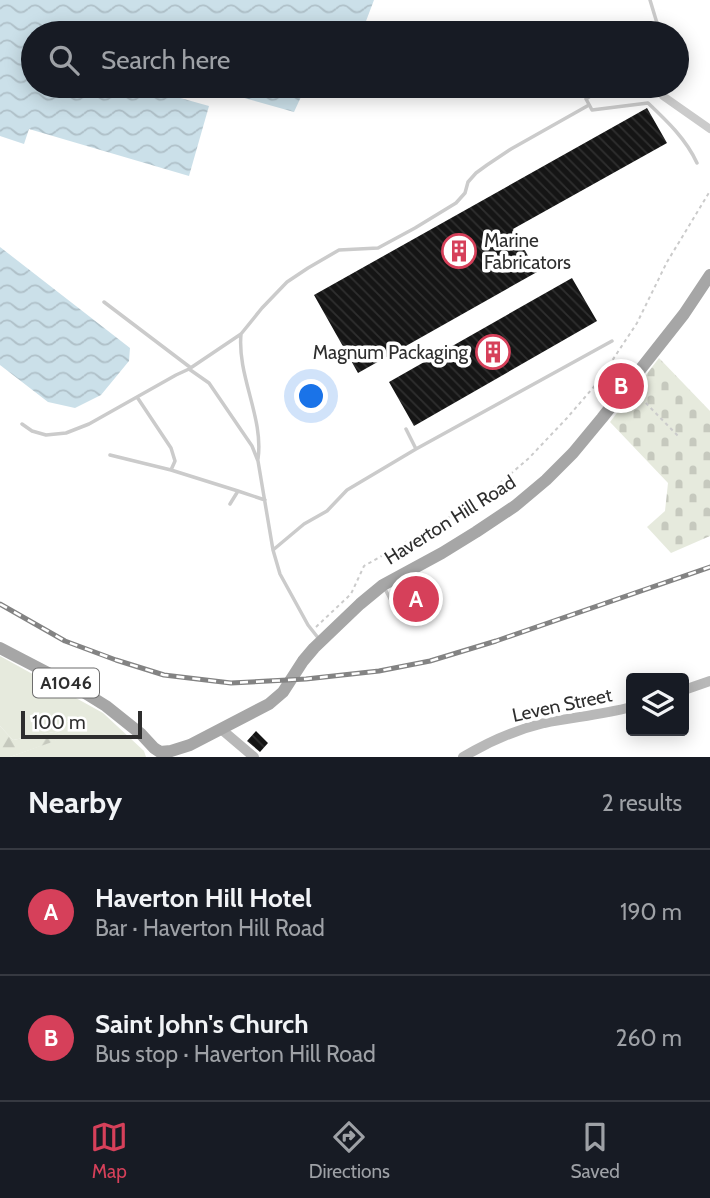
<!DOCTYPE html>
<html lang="en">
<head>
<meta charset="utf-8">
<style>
  :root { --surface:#171b24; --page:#20242c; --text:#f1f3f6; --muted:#9ea1a6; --line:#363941; --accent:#d6405a }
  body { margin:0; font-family:Cabin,sans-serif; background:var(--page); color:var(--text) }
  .controls { position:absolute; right:21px; bottom:21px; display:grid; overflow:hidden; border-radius:7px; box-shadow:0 4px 18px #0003 }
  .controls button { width:63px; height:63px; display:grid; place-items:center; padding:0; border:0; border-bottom:2px solid var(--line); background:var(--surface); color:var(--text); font:35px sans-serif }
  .scale { position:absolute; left:21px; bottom:18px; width:121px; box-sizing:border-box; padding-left:7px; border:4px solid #2e2e2e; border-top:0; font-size:19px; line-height:24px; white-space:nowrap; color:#2e2e2e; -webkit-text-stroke:5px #fff; paint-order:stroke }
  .you { position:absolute; left:312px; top:397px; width:24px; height:24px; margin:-18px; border:5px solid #fff; border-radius:50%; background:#1a73e8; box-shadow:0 0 0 10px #1a73e833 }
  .badge { display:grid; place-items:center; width:46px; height:46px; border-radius:50%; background:var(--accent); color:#fff; font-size:23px; font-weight:700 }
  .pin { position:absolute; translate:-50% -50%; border:4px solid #fff; box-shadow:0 2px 7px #0006 }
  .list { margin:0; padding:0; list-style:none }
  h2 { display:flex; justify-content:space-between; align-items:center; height:91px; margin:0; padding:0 28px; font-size:30px }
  h2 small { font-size:23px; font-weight:400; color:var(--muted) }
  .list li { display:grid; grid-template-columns:46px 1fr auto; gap:21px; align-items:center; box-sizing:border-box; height:126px; padding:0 28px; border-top:2px solid var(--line) }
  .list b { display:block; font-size:26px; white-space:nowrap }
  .list p { margin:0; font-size:23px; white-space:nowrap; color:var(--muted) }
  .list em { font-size:23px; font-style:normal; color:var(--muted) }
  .icon { flex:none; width:38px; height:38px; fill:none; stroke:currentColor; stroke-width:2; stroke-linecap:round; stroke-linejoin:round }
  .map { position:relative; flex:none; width:710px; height:757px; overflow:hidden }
  .search { position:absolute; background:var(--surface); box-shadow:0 4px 18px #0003; left:21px; right:21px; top:21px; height:77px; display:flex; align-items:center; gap:18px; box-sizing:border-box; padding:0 24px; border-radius:38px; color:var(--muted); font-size:26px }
  .sheet { height:343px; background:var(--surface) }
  nav { display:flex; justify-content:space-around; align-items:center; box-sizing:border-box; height:98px; border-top:2px solid var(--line); background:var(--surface); font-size:19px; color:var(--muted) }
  nav a { display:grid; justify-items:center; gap:4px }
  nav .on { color:var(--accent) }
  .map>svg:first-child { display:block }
  .green { fill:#e6eadd }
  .forest { fill:url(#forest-firs) }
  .cemetery { fill:url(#cemetery-stones) }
  .water { fill:url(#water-waves) }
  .building { fill:url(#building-back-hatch) }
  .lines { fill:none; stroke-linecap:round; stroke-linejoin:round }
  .path { stroke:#cbcbcb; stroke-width:2; stroke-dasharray:3.5 3.5; stroke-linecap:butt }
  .lane { stroke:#cbcbcb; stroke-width:3.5 }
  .street { stroke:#cbcbcb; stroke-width:8 }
  .secondary { stroke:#b8b8b8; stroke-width:10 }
  .primary { stroke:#a6a6a6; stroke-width:12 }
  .rail-casing { stroke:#838383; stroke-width:5 }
  .rail { stroke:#fff; stroke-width:2.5; stroke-dasharray:8; stroke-linecap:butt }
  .labels { text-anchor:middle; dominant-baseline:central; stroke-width:7; stroke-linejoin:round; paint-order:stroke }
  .shield { fill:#fff; stroke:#6d6d6d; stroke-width:2 }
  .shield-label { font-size:18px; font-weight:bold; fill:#2e2e2e }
  .poi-label { font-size:19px; fill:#2e2e2e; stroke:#fff; text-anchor:start }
  .street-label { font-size:19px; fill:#2e2e2e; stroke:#fff }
</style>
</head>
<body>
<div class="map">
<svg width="710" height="757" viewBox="0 0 710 757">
  <defs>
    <pattern id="forest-firs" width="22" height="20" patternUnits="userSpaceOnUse" patternTransform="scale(1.75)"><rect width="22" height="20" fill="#e6eadd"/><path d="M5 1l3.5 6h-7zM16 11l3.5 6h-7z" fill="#c6c9be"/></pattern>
    <pattern id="cemetery-stones" width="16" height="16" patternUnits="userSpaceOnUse" patternTransform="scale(1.75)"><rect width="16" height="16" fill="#e6eadd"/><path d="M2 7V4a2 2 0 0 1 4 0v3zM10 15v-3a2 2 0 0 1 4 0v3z" fill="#c6c9be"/></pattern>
    <pattern id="water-waves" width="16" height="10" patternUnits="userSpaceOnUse" patternTransform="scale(1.75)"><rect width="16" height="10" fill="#cbe0e9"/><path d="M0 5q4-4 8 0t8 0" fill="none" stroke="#afc0c8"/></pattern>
    <pattern id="building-back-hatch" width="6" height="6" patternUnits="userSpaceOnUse" patternTransform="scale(1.75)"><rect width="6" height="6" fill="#151515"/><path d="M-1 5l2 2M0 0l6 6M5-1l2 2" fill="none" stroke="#2f2f2f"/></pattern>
  </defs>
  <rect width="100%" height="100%" fill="#fff"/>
  <!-- green -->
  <path class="green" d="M0,656L103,713L144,751L146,757H10L67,736L54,732L13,740L0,726Z"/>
  <!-- forest -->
  <path class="forest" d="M0,726L13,740L54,732L69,736L10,757H0Z"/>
  <!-- cemetery -->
  <path class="cemetery" d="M659,358L710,411V536L671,553L647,527L665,511L668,483L610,422Z"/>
  <!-- water -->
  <path class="water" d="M0,0H374L363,29L335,21L331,32L336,33H33V86H149L148,89L209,106L189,176L29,129L24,144L0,136Z
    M202,86H306L294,112Z
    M0,247L130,348L129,361L101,395L75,408L48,402L0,365Z"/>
  <!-- building -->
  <path class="building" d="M647,108L667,143L513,229L537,272L358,373L314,295Z
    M572,278L597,321L414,426L389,382Z
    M256,731L268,743L260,752L247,741Z"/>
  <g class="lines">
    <!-- path -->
    <path class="path" d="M636,393L678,436
      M316,627L351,594L364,566L460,511L499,484L529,458L567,418L598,382L637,323L667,262L710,191"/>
    <!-- lane -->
    <path class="lane" d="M650,0L660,33
      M610,86L603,87L586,99L592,110L648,103C667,121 686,139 697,163
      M640,86L662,95
      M104,302L191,368
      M241,334C237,376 264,418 258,459
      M189,369L241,334L262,308L287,282L308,268L339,250L378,248L415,228L456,203L465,193L468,182L476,173L487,165L511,149L589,105
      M137,397L171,448L175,461L171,470
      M22,424L32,431L46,435L66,433L89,424L176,375L189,369L209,383L252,446L258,461L273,550L280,574L308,625L319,639
      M416,449L612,341
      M110,455L171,470L238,491
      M230,504L238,491L265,500
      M273,550L304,524L327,511L347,490L416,449L406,429
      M384,587L400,618"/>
    <!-- street -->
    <path class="street" d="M663,96L710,129"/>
    <!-- secondary -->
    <path class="secondary" d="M684,690L710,681
      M221,729L254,757
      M463,757C488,742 515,730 544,723C573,717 602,715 631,707"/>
    <!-- primary -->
    <path class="primary" d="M0,648L77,688L106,706L141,734L154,748L160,752L171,751L190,745L269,704L283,692L303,661L314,648L360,604L383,585L442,553L476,532L515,506L546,480L573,453L602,418L684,314L710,275"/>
    <!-- rail casing -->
    <g class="rail-casing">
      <path id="rail" d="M0,604L65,641L116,660L164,675L231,683L306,679L379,671L430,661L496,641L710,567"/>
    </g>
    <!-- rail -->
    <use href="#rail" class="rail"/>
  </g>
  <!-- icons -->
  <defs>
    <g id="building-ring" transform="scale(1.75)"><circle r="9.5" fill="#fff" stroke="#d6405a" stroke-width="1.5"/><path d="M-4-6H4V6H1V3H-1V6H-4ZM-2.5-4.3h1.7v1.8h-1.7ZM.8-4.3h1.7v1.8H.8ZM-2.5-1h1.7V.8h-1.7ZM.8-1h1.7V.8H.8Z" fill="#d6405a"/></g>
  </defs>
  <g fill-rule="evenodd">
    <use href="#building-ring" x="459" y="251"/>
    <use href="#building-ring" x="493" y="352"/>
  </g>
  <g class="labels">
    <!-- shield labels -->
    <rect class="shield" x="33" y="668.5" width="66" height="29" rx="5"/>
    <g class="shield-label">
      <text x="66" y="683">A1046</text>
    </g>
    <!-- poi labels -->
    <g class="poi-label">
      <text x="484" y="240">Marine<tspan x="484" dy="22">Fabricators</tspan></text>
      <text x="468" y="352" text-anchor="end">Magnum Packaging</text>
    </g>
    <!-- street labels -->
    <g class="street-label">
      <text transform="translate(450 520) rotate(-32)">Haverton Hill Road</text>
      <text transform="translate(562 705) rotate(-12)">Leven Street</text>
    </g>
  </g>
</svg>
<div class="controls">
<button><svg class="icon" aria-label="layers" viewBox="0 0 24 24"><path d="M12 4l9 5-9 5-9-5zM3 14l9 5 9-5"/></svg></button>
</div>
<div class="scale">100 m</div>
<div class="you"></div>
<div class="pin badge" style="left:416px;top:599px">A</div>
<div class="pin badge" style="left:621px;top:386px">B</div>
<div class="search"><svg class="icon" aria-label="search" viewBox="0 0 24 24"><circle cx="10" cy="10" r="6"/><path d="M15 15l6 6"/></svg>Search here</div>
</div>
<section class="sheet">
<h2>Nearby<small>2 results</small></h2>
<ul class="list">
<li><span class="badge">A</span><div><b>Haverton Hill Hotel</b><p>Bar · Haverton Hill Road</p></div><em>190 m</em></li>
<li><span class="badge">B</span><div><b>Saint John's Church</b><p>Bus stop · Haverton Hill Road</p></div><em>260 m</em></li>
</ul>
</section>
<nav>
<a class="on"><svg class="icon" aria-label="map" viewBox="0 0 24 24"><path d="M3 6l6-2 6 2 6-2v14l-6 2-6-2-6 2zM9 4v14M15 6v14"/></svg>Map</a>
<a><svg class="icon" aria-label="directions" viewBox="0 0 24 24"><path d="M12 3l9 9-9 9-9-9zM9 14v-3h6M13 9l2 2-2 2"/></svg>Directions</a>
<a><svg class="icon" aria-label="saved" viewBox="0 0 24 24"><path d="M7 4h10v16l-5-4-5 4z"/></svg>Saved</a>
</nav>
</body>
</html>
